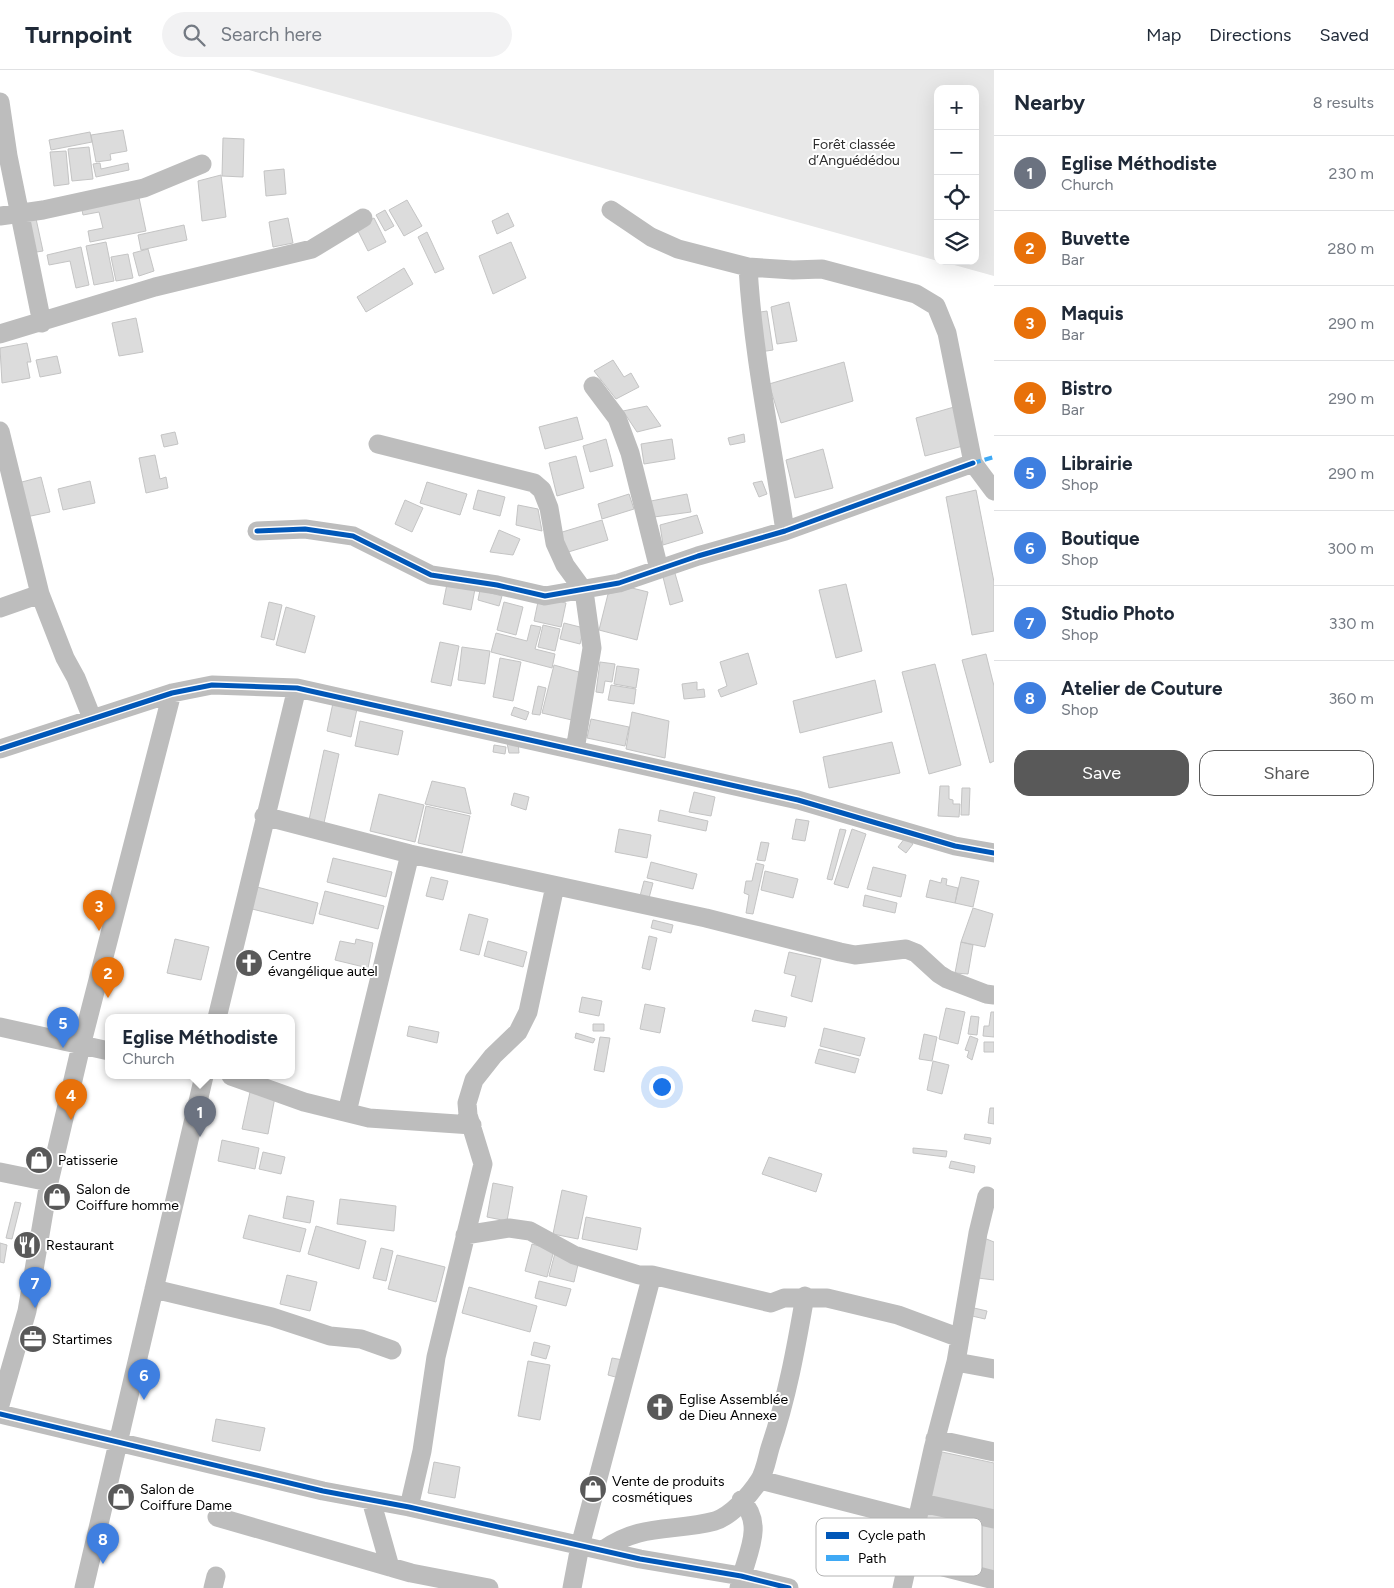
<!DOCTYPE html>
<html lang="en">
<head>
<meta charset="utf-8">
<style>
  :root { --surface:#fff; --page:#f2f2f3; --text:#1f2937; --muted:#747a83; --line:#e0e1e3; --accent:#595959 }
  body { margin:0; font-family:Figtree,sans-serif; background:var(--page); color:var(--text) }
  .controls { position:absolute; right:15px; top:15px; display:grid; overflow:hidden; border-radius:10px; box-shadow:0 5px 20px #0002 }
  .controls button { width:45px; height:45px; display:grid; place-items:center; padding:0; border:0; border-bottom:1px solid var(--line); background:var(--surface); color:var(--text); font:25px sans-serif }
  .you { position:absolute; left:661px; top:1016px; width:18px; height:18px; margin:-12px; border:4px solid #fff; border-radius:50%; background:#1a73e8; box-shadow:0 0 0 8px #1a73e833 }
  .badge { display:grid; place-items:center; width:32px; height:32px; border-radius:50%; background:var(--accent); color:#fff; font-size:16px; font-weight:700 }
  .pin { position:absolute; translate:-50% -41px; filter:drop-shadow(0 1px 2px #0008) }
  .pin::after { content:''; position:absolute; top:26px; width:18px; height:15px; background:inherit; clip-path:polygon(0 0,100% 0,50% 100%) }
  .popup { position:absolute; left:105px; top:944px; width:190px; height:65px; box-sizing:border-box; display:grid; place-content:center; border-radius:10px; background:var(--surface); filter:drop-shadow(0 1px 4px #0005); font-size:16px; white-space:nowrap; color:var(--muted) }
  .popup b { font-size:19px; color:var(--text) }
  .popup::after { content:''; position:absolute; left:50%; top:100%; margin-left:-10px; border:10px solid transparent; border-top-color:var(--surface) }
  .list { margin:0; padding:0; list-style:none }
  h2 { display:flex; justify-content:space-between; align-items:center; height:65px; margin:0; padding:0 20px; font-size:21px }
  h2 small { font-size:16px; font-weight:400; color:var(--muted) }
  .list li { display:grid; grid-template-columns:32px 1fr auto; gap:15px; align-items:center; box-sizing:border-box; height:75px; padding:0 20px; border-top:1px solid var(--line) }
  .list b { display:block; font-size:19px; white-space:nowrap }
  .list p { margin:0; font-size:16px; white-space:nowrap; color:var(--muted) }
  .list em { font-size:16px; font-style:normal; color:var(--muted) }
  .actions { display:flex; gap:10px; padding:15px 20px }
  .actions a { flex:1; padding:11px 0; border:1px solid var(--accent); border-radius:15px; text-align:center; font-size:18px; color:var(--accent) }
  .actions .main { background:var(--accent); color:#fff }
  .icon { flex:none; width:28px; height:28px; fill:none; stroke:currentColor; stroke-width:2; stroke-linecap:round; stroke-linejoin:round }
  .map { position:relative; flex:none; width:994px; height:1518px; overflow:hidden }
  header { display:flex; align-items:center; gap:30px; box-sizing:border-box; height:70px; padding:0 25px; background:var(--surface); border-bottom:1px solid var(--line) }
  header strong { font-size:24px }
  nav { display:flex; gap:28px; margin-inline-start:auto; font-size:18px }
  .search { width:350px; height:45px; background:var(--page); display:flex; align-items:center; gap:12px; box-sizing:border-box; padding:0 18px; border-radius:28px; color:var(--muted); font-size:19px }
  main { display:flex }
  aside { flex:1; background:var(--surface) }
  .map>svg:first-child { display:block }
  .green { fill:#e8e8e8 }
  .building { fill:#dcdcdc; stroke:#c4c4c4 }
  .lines { fill:none; stroke-linecap:round; stroke-linejoin:round }
  .minor { stroke:#bdbdbd; stroke-width:19 }
  .quiet { stroke:#3fa9f5; stroke-width:4; stroke-dasharray:8 4; stroke-linecap:butt }
  .cycleway-casing { stroke:#fff; stroke-width:8 }
  .cycleway { stroke:#0057b8; stroke-width:5 }
  .labels { text-anchor:middle; dominant-baseline:central; stroke-width:4; stroke-linejoin:round; paint-order:stroke }
  .park-label { font-size:14px; fill:#2d2d2d; stroke:#fff }
  .poi-label { font-size:14px; fill:#000; stroke:#fff; text-anchor:start }
  .key { fill:#fff; stroke:#b2b2b2; stroke-width:1 }
  .key-label { font-size:14px; fill:#000 }
</style>
</head>
<body>
<header>
<strong>Turnpoint</strong>
<div class="search"><svg class="icon" aria-label="search" viewBox="0 0 24 24"><circle cx="10" cy="10" r="6"/><path d="M15 15l6 6"/></svg>Search here</div>
<nav><a>Map</a><a>Directions</a><a>Saved</a></nav>
</header>
<main>
<div class="map">
<svg width="994" height="1518" viewBox="0 0 994 1518">
  <rect width="100%" height="100%" fill="#fff"/>
  <!-- green -->
  <path class="green" d="M249,0H994V206L940,191H975V19H938V191Z"/>
  <!-- building -->
  <path class="building" d="M123,60L127,81L110,84L111,90L96,92L91,65Z
    M90,62L92,72L51,80L49,70Z
    M223,68L244,69L243,107L222,106Z
    M89,77L93,109L72,111L68,79Z
    M66,81L69,114L54,116L50,82Z
    M100,93L101,99L128,93L129,100L96,107L93,94Z
    M284,99L286,124L266,126L264,101Z
    M221,105L226,147L202,151L198,111Z
    M138,123L146,161L90,172L88,161L103,158L99,142L83,145L81,135Z
    M407,130L422,156L404,166L389,140Z
    M385,140L394,156L385,161L376,145Z
    M508,143L514,156L497,164L492,151Z
    M35,144L43,181L30,183L23,146Z
    M288,148L293,173L273,177L269,152Z
    M374,148L386,172L368,181L356,157Z
    M184,155L187,170L141,180L138,165Z
    M427,162L444,199L435,203L418,167Z
    M106,172L114,211L94,215L86,176Z
    M511,172L526,208L493,224L479,186Z
    M81,177L89,215L76,218L70,191L49,195L47,185Z
    M148,179L154,201L139,206L133,183Z
    M128,184L133,208L116,211L111,187Z
    M404,198L413,214L366,242L357,227Z
    M789,232L797,271L777,274L771,237Z
    M767,241L773,280L760,282L754,243Z
    M136,248L143,282L119,286L112,253Z
    M27,273L31,292H27L30,308L2,313L0,278Z
    M57,286L61,303L40,307L36,290Z
    M613,290L624,307L631,303L639,317L616,329L594,301Z
    M844,292L853,331L781,353L769,314Z
    M647,336L661,356L637,362L623,341Z
    M954,337L963,376L925,386L916,348Z
    M577,347L583,369L545,379L539,357Z
    M175,362L178,374L164,377L161,365Z
    M744,364L745,372L730,375L728,368Z
    M606,369L613,396L590,402L583,376Z
    M672,369L675,389L644,394L641,374Z
    M823,379L833,418L795,428L786,390Z
    M155,385L160,409L166,407L168,418L146,423L139,388Z
    M576,386L584,418L557,426L549,393Z
    M41,407L50,442L26,447L18,413Z
    M90,411L95,433L63,440L58,419Z
    M762,411L767,424L759,427L753,413Z
    M427,412L467,424L460,445L420,433Z
    M478,420L505,427L500,446L473,439Z
    M976,420L994,512V561L972,565L946,427Z
    M629,424L634,439L602,449L598,434Z
    M687,424L691,442L654,447L651,431Z
    M405,430L423,438L412,462L395,454Z
    M518,435L538,439L542,461L516,455Z
    M697,445L703,463L663,475L660,455Z
    M602,450L608,470L565,483L559,463Z
    M499,460L520,469L513,485L490,482Z
    M674,500L683,531L670,535L662,503Z
    M447,514L475,519L471,540L443,534Z
    M846,514L862,581L836,588L819,520Z
    M632,518L648,522L637,570L599,560L608,524Z
    M480,520L502,526L499,536L478,530Z
    M539,527L566,533L561,557L534,551Z
    M269,532L282,535L274,570L261,567Z
    M504,532L523,537L516,565L497,560Z
    M286,537L315,546L305,583L276,575Z
    M564,553L584,558L580,574L560,569Z
    M531,555L541,557L535,579L555,584L552,598L491,582L496,563L527,571Z
    M543,555L560,559L555,581L538,577Z
    M440,572L459,576L451,616L431,612Z
    M462,577L490,581L485,614L458,610Z
    M748,583L757,614L721,627L718,620L727,616L720,592Z
    M986,584L994,616V691L990,693L962,590Z
    M500,588L521,592L513,631L493,627Z
    M600,592L615,594L612,612L605,611L603,623L596,622Z
    M935,594L961,695L929,704L902,602Z
    M554,595L579,602L576,651L542,643Z
    M617,596L639,599L636,618L614,614Z
    M875,610L882,642L800,663L793,631Z
    M697,612V620L704,619L705,627L684,629L682,614Z
    M611,615L636,619L634,634L608,630Z
    M538,616L546,618L540,645L532,644Z
    M333,633L357,639L351,667L327,661Z
    M514,637L529,642L526,650L511,645Z
    M632,642L669,651L665,688L626,679Z
    M591,649L629,657L625,676L587,668Z
    M360,651L403,661L398,685L355,676Z
    M518,672L519,683H509L507,673Z
    M892,672L900,703L829,718L823,687Z
    M494,675L506,677L505,684L493,682Z
    M324,680L339,684L324,753L309,750Z
    M432,711L465,718L471,744L425,734Z
    M940,716H949V729L953,730V734H960L959,747L938,746Z
    M962,718H970L969,745H961Z
    M694,722L715,727L711,746L689,742Z
    M514,723L529,727L526,740L511,735Z
    M379,724L424,735L415,772L370,761Z
    M426,736L470,746L462,783L418,773Z
    M660,740L708,751L706,761L658,751Z
    M796,749L809,751L805,771L792,769Z
    M619,759L651,765L647,788L615,782Z
    M840,759L846,760L832,810L827,809Z
    M852,759L866,764L848,818L834,814Z
    M905,768L913,774L906,783L898,777Z
    M761,772L769,773L765,791L757,790Z
    M333,788L392,802L386,827L327,812Z
    M651,792L697,804L693,819L647,808Z
    M756,793L764,795L753,844L746,843L749,825L744,823L746,811H752Z
    M873,797L906,805L901,827L867,819Z
    M765,801L798,809L793,828L761,820Z
    M431,807L448,811L443,830L426,826Z
    M961,807L979,811L973,837L955,833Z
    M942,808L947,809L946,815L958,818L955,833L926,827L930,810L941,813Z
    M644,811L653,813L649,828L640,826Z
    M257,817L318,833L313,854L252,839Z
    M325,821L384,836L378,859L319,844Z
    M865,825L897,833L895,843L863,836Z
    M973,838L993,844L985,877L961,872Z
    M469,844L488,849L479,885L460,880Z
    M653,850L673,855L671,863L651,858Z
    M649,866L657,868L650,900L642,898Z
    M175,869L209,877L201,910L167,903Z
    M356,869L373,873L368,898L335,890L340,871L355,874Z
    M488,871L527,882L523,897L484,886Z
    M961,872L973,875L968,904L955,903Z
    M789,882L821,889L812,932L791,926L796,906L784,903Z
    M582,927L602,931L599,946L579,942Z
    M645,934L665,938L660,963L640,959Z
    M946,938L965,942L958,974L939,969Z
    M755,940L787,947L785,957L752,951Z
    M991,942H994V967L983,966L984,956H989Z
    M971,946L979,947L977,965L968,964Z
    M593,954H604V961H593Z
    M409,956L439,962L437,973L407,966Z
    M824,958L865,968L860,986L820,976Z
    M576,963L595,969L593,973L575,968Z
    M924,964L937,967L932,991L919,989Z
    M970,966L978,969L972,990L967,987L969,981L965,980Z
    M600,967L610,968L604,1002L594,1000Z
    M984,972H994V982H984Z
    M819,979L859,989L855,1003L815,993Z
    M933,991L949,995L942,1024L927,1020Z
    M250,1022L275,1027L268,1064L242,1059Z
    M990,1038H994V1054L988,1053Z
    M965,1064L991,1068L990,1074L964,1069Z
    M222,1070L259,1078L255,1099L218,1091Z
    M913,1078L947,1081L946,1087L913,1083Z
    M263,1082L285,1087L281,1104L259,1099Z
    M769,1087L822,1104L816,1122L762,1104Z
    M951,1091L975,1096L974,1103L949,1098Z
    M493,1113L513,1117L507,1151L487,1147Z
    M562,1120L587,1126L578,1169L553,1164Z
    M287,1126L314,1131L310,1153L283,1148Z
    M340,1129L396,1136L394,1161L337,1154Z
    M15,1132L21,1133L12,1169L6,1168Z
    M249,1145L306,1159L300,1182L243,1168Z
    M586,1147L641,1158L637,1180L582,1169Z
    M316,1156L366,1171L359,1199L308,1184Z
    M984,1168L994,1172V1210L978,1208Z
    M0,1173L7,1175L4,1193L0,1192Z
    M532,1174L554,1180L547,1207L525,1201Z
    M381,1178L393,1181L386,1211L373,1208Z
    M555,1183L579,1190L574,1212L549,1206Z
    M397,1185L445,1197L436,1232L388,1219Z
    M287,1205L317,1212L310,1241L280,1234Z
    M539,1211L571,1219L566,1236L535,1228Z
    M469,1217L537,1236L530,1262L462,1243Z
    M974,1238L987,1241L985,1249L972,1246Z
    M534,1272L550,1276L546,1289L531,1285Z
    M612,1288L623,1290L619,1308L608,1305Z
    M528,1291L550,1295L540,1350L518,1346Z
    M216,1349L265,1358L260,1381L212,1371Z
    M942,1382L994,1393V1447L929,1431Z
    M434,1392L460,1397L455,1428L428,1423Z
    M929,1437L994,1453V1506L916,1487Z"/>
  <g class="lines">
    <!-- minor -->
    <path class="minor" d="M0,32L8,86L42,253
      M611,140L651,167L678,179L748,197L793,200L822,199L916,224L936,236L947,263L973,393L994,421
      M0,146L43,140L144,118L202,94
      M748,197C753,286 772,373 785,461
      M0,264L155,217L312,179L363,148
      M593,316L617,348L630,383L659,499
      M0,361L40,524L0,538
      M378,374L534,413L542,420L549,438L555,473L565,495L584,521L592,578L575,680
      M257,461L305,459L353,466L431,505L497,515L545,526L619,513L698,486L785,461L973,393
      M40,524L65,588L76,608L92,648
      M0,679L172,623L212,615L297,618L798,730L955,776L994,783
      M264,746L410,784L706,848L840,882L855,885L906,879L916,883L939,904L947,909L986,924L994,925
      M217,948L297,618
      M0,957L109,981
      M231,1006L304,1032L369,1048L472,1055
      M347,1042L410,784
      M0,1102L49,1112
      M465,1165L509,1158L530,1161L574,1185L639,1205H652L771,1233L784,1228H827L898,1245L960,1268
      M154,1219L272,1247L330,1266L361,1269L392,1280
      M956,1292L994,1299
      M0,1335L27,1241L49,1112L81,976L172,623
      M0,1344L323,1421L409,1437L640,1489L741,1506L789,1518
      M935,1369L994,1382
      M760,1410L916,1450
      M371,1430L390,1497
      M922,1433L994,1449
      M409,1437L422,1381L436,1287L483,1094L468,1045L467,1033L474,1010L493,986L518,962L528,942L555,816
      M217,1447L411,1503L489,1518
      M603,1480C641,1453 673,1462 715,1451C731,1446 750,1425 759,1411C765,1402 767,1388 770,1378C787,1328 796,1278 805,1226
      M908,1488L994,1510
      M84,1518L204,1006
      M213,1518L216,1506
      M572,1518L580,1476L652,1205
      M739,1518C744,1488 767,1456 741,1430
      M902,1518L933,1379L956,1292L978,1163L987,1126"/>
    <!-- quiet -->
    <path class="quiet" d="M973,393L994,387"/>
    <!-- cycleway casing -->
    <g class="cycleway-casing">
      <path id="cycleway" d="M257,461L305,459L353,466L431,505L497,515L545,526L619,513L698,486L785,461L973,393
        M0,679L172,623L212,615L297,618L798,730L955,776L994,783
        M0,1344L323,1421L409,1437L640,1489L741,1506L789,1518"/>
    </g>
    <!-- cycleway -->
    <use href="#cycleway" class="cycleway"/>
  </g>
  <!-- icons -->
  <defs>
    <g id="church-disc" transform="scale(1.4375)"><circle r="9.5" fill="#595959" stroke="#fff"/><path d="M-1.2-6h2.4v3.5h3.3v2.4h-3.3V6h-2.4V-.1h-3.3v-2.4h3.3Z" fill="#fff"/></g>
    <g id="shop-disc" transform="scale(1.4375)"><circle r="9.5" fill="#595959" stroke="#fff"/><path d="M-5-2.5h2.3a2.7 3.5 0 0 1 5.4 0H5L5.5 6h-11ZM-1.5-2.5h3a1.5 2.3 0 0 0-3 0Z" fill="#fff"/></g>
    <g id="restaurant-disc" transform="scale(1.4375)"><circle r="9.5" fill="#595959" stroke="#fff"/><path d="M-5-6h1v4h1v-4h1v4h1v-4h1v5L-1.5 .5V6h-2V.5L-5-1ZM5-6V6H3V1.5H1.5Q1.5-4 5-6Z" fill="#fff"/></g>
    <g id="office-disc" transform="scale(1.4375)"><circle r="9.5" fill="#595959" stroke="#fff"/><path d="M-6-3h4V-5.5h4V-3h4V5H-6ZM-1-4.5V-3h2v-1.5ZM-6 0V1H6V0Z" fill="#fff"/></g>
  </defs>
  <g fill-rule="evenodd">
    <use href="#church-disc" x="249" y="893"/>
    <use href="#shop-disc" x="39" y="1090"/>
    <use href="#shop-disc" x="57" y="1127"/>
    <use href="#restaurant-disc" x="27" y="1175"/>
    <use href="#office-disc" x="33" y="1269"/>
    <use href="#church-disc" x="660" y="1337"/>
    <use href="#shop-disc" x="593" y="1419"/>
    <use href="#shop-disc" x="121" y="1427"/>
  </g>
  <g class="labels">
    <!-- park labels -->
    <g class="park-label">
      <text x="854" y="74">Forêt classée<tspan x="854" dy="16">d’Anguédédou</tspan></text>
    </g>
    <!-- poi labels -->
    <g class="poi-label">
      <text x="268" y="885">Centre<tspan x="268" dy="16">évangélique autel</tspan></text>
      <text x="58" y="1090">Patisserie</text>
      <text x="76" y="1119">Salon de<tspan x="76" dy="16">Coiffure homme</tspan></text>
      <text x="46" y="1175">Restaurant</text>
      <text x="52" y="1269">Startimes</text>
      <text x="679" y="1329">Eglise Assemblée<tspan x="679" dy="16">de Dieu Annexe</tspan></text>
      <text x="612" y="1411">Vente de produits<tspan x="612" dy="16">cosmétiques</tspan></text>
      <text x="140" y="1419">Salon de<tspan x="140" dy="16">Coiffure Dame</tspan></text>
    </g>
  </g>
  <!-- legend -->
  <rect x="816" y="1448" width="166" height="58" rx="8" class="key"/>
  <rect x="826" y="1462" width="23" height="7" fill="#0057b8"/>
  <rect x="826" y="1485" width="23" height="6" fill="#3fa9f5"/>
  <g class="key-label">
    <text x="858" y="1470">Cycle path</text>
    <text x="858" y="1493">Path</text>
  </g>
</svg>
<div class="controls">
<button>+</button>
<button>−</button>
<button><svg class="icon" aria-label="locate" viewBox="0 0 24 24"><circle cx="12" cy="12" r="6"/><path d="M12 2v4M12 18v4M2 12h4M18 12h4"/></svg></button>
<button><svg class="icon" aria-label="layers" viewBox="0 0 24 24"><path d="M12 4l9 5-9 5-9-5zM3 14l9 5 9-5"/></svg></button>
</div>
<div class="you"></div>
<div class="pin badge" style="left:200px;top:1067px;background:#6b7280">1</div>
<div class="popup"><b>Eglise Méthodiste</b>Church</div>
<div class="pin badge" style="left:108px;top:928px;background:#e8710a">2</div>
<div class="pin badge" style="left:99px;top:861px;background:#e8710a">3</div>
<div class="pin badge" style="left:71px;top:1050px;background:#e8710a">4</div>
<div class="pin badge" style="left:63px;top:978px;background:#3f7fe0">5</div>
<div class="pin badge" style="left:144px;top:1330px;background:#3f7fe0">6</div>
<div class="pin badge" style="left:35px;top:1238px;background:#3f7fe0">7</div>
<div class="pin badge" style="left:103px;top:1494px;background:#3f7fe0">8</div>
</div>
<aside>
<h2>Nearby<small>8 results</small></h2>
<ul class="list">
<li><span class="badge" style="background:#6b7280">1</span><div><b>Eglise Méthodiste</b><p>Church</p></div><em>230 m</em></li>
<li><span class="badge" style="background:#e8710a">2</span><div><b>Buvette</b><p>Bar</p></div><em>280 m</em></li>
<li><span class="badge" style="background:#e8710a">3</span><div><b>Maquis</b><p>Bar</p></div><em>290 m</em></li>
<li><span class="badge" style="background:#e8710a">4</span><div><b>Bistro</b><p>Bar</p></div><em>290 m</em></li>
<li><span class="badge" style="background:#3f7fe0">5</span><div><b>Librairie</b><p>Shop</p></div><em>290 m</em></li>
<li><span class="badge" style="background:#3f7fe0">6</span><div><b>Boutique</b><p>Shop</p></div><em>300 m</em></li>
<li><span class="badge" style="background:#3f7fe0">7</span><div><b>Studio Photo</b><p>Shop</p></div><em>330 m</em></li>
<li><span class="badge" style="background:#3f7fe0">8</span><div><b>Atelier de Couture</b><p>Shop</p></div><em>360 m</em></li>
</ul>
<div class="actions"><a class="main">Save</a><a>Share</a></div>
</aside>
</main>
</body>
</html>
